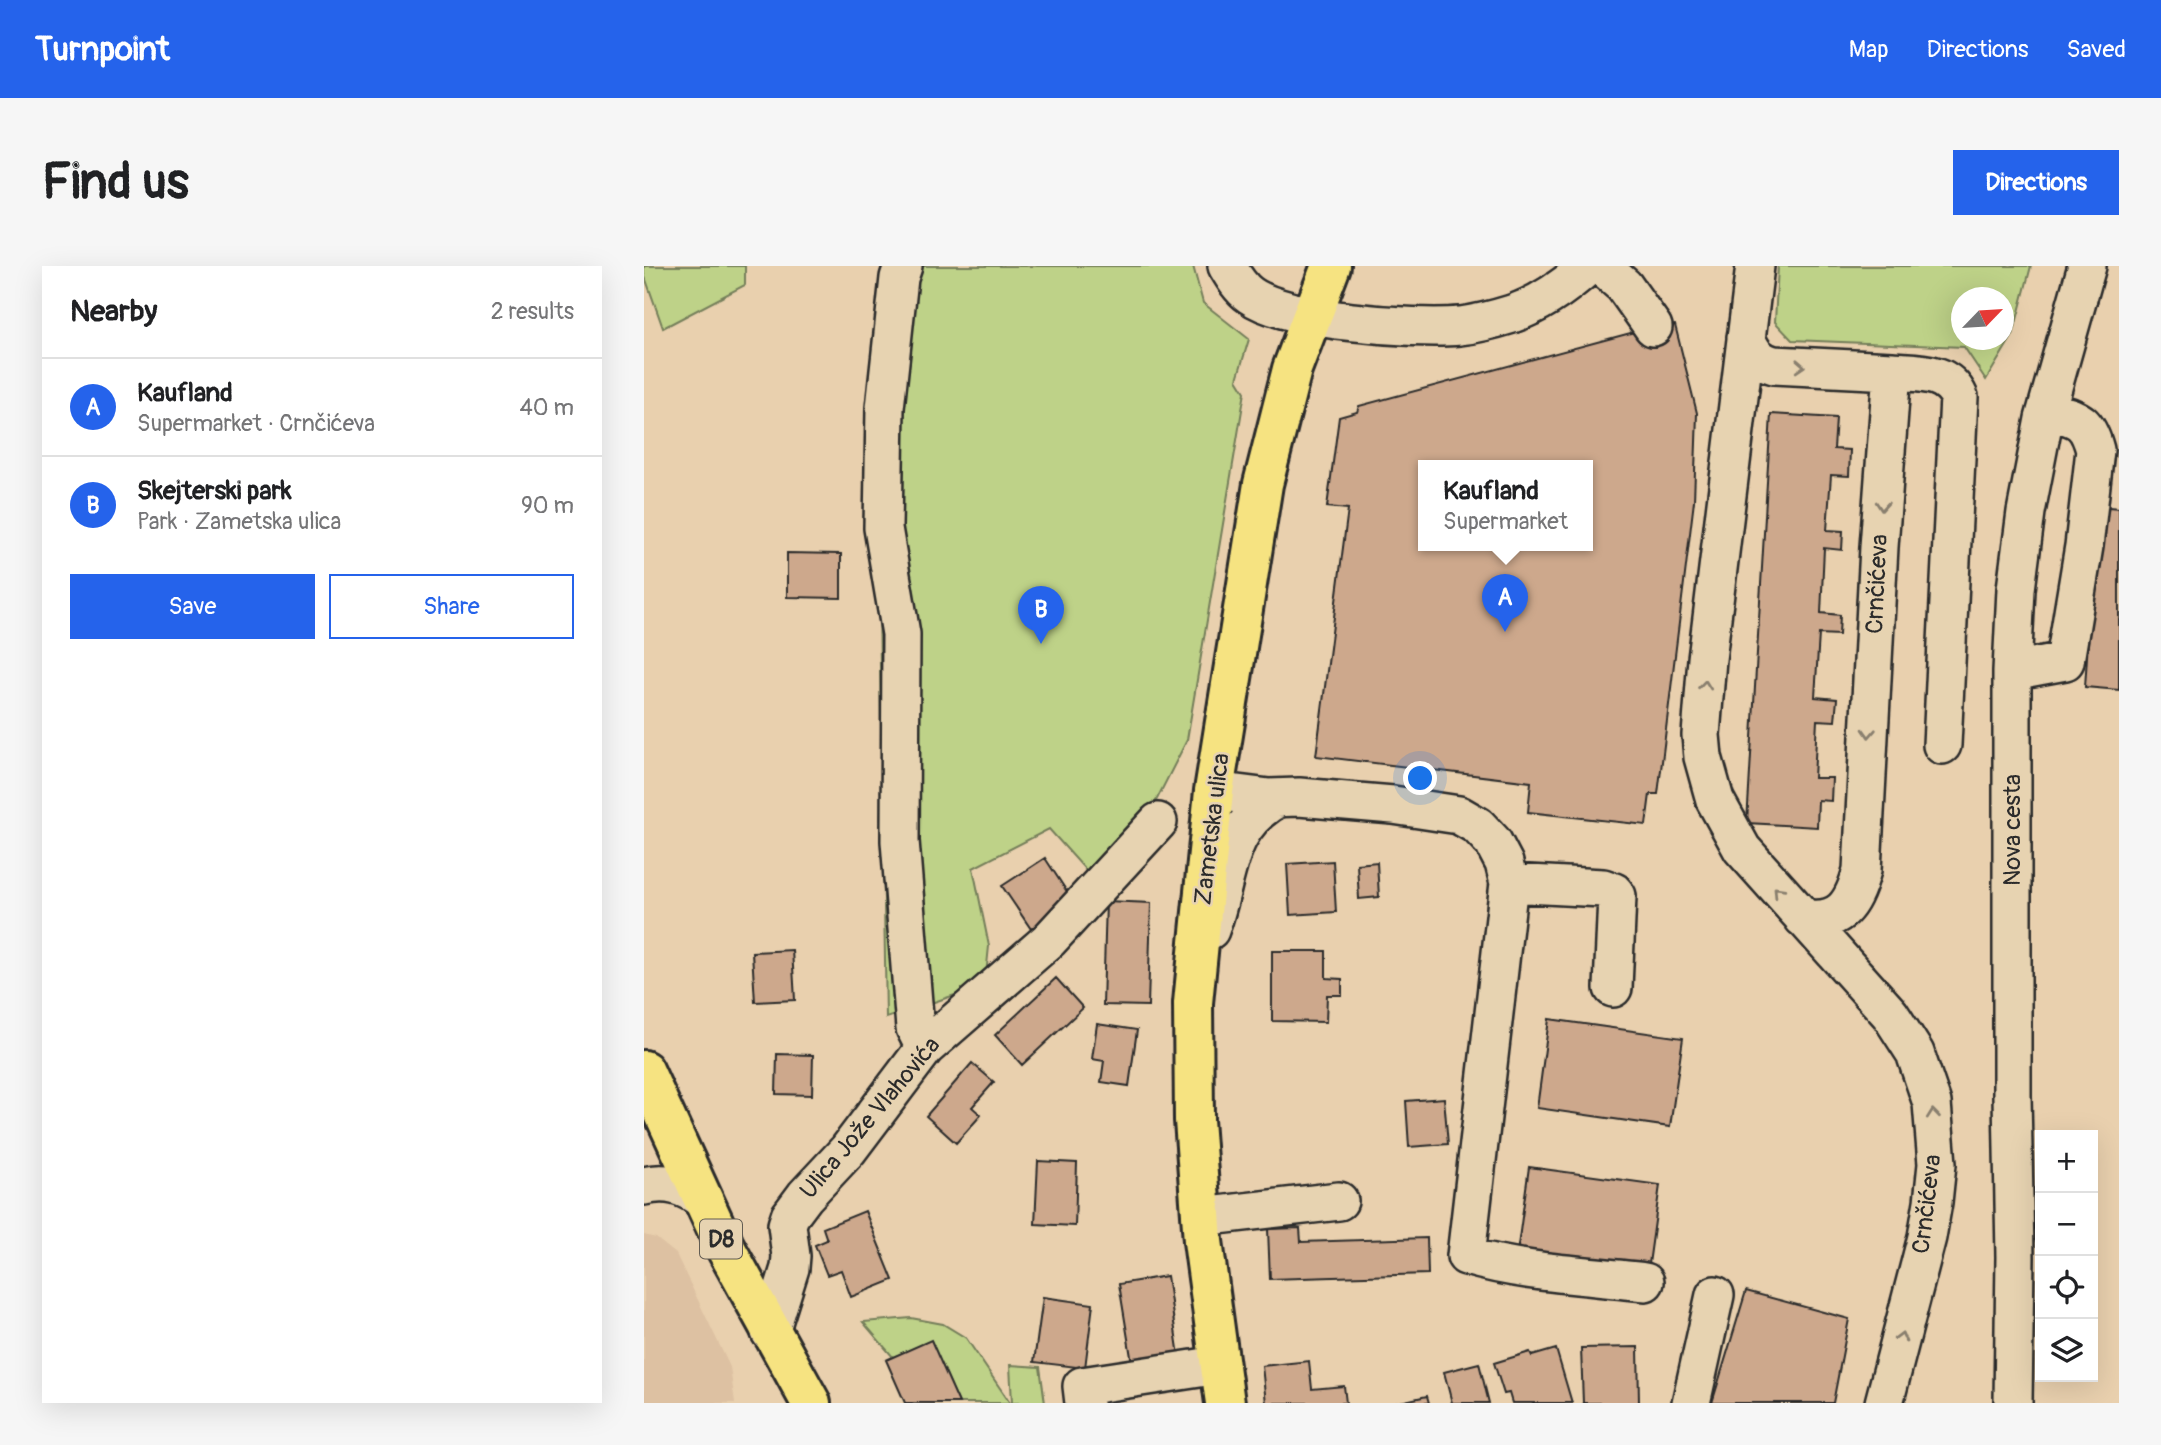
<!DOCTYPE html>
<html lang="en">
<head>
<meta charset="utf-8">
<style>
  :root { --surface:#fff; --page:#f6f6f6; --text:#202124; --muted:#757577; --line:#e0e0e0; --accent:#2563eb }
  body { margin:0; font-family:Pangolin,sans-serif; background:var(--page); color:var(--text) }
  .controls { position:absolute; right:21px; bottom:21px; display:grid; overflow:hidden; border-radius:0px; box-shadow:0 7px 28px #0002 }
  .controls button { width:63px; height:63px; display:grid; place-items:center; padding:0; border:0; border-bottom:2px solid var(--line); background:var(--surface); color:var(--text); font:35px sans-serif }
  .compass { position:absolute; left:1307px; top:21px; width:63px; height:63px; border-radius:50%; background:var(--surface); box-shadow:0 7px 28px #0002; rotate:65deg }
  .you { position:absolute; left:777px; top:513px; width:24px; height:24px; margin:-18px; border:5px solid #fff; border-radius:50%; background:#1a73e8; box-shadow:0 0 0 10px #1a73e833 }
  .badge { display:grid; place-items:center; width:46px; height:46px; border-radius:50%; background:var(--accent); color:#fff; font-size:23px; font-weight:700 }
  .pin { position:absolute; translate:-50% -58px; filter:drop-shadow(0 2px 4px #0008) }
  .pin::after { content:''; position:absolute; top:37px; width:24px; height:21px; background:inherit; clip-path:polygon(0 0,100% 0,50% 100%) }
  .popup { position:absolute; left:774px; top:194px; width:175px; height:91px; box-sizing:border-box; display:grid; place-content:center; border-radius:0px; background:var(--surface); filter:drop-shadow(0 2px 5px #0005); font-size:23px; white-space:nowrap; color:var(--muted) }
  .popup b { font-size:26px; color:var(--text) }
  .popup::after { content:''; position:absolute; left:50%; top:100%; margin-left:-14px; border:14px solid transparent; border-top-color:var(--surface) }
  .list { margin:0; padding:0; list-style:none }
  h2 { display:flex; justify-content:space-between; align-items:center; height:91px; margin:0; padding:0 28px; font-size:30px }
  h2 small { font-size:23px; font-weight:400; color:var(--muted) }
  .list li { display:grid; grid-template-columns:46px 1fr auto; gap:21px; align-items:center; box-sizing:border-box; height:98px; padding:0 28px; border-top:2px solid var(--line) }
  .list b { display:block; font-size:26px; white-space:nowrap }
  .list p { margin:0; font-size:23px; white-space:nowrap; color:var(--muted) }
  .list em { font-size:23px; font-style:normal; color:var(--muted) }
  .actions { display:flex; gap:14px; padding:21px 28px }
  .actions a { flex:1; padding:16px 0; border:2px solid var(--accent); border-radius:0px; text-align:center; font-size:24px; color:var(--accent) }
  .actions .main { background:var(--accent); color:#fff }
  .icon { flex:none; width:38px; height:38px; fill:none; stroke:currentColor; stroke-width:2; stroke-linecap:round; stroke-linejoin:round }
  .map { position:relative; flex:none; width:1475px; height:1137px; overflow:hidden; border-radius:0px }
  header { display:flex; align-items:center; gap:42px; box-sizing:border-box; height:98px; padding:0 35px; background:var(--accent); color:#fff }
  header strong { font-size:33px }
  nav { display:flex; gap:38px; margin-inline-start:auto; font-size:24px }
  .intro { display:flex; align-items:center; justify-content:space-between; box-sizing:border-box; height:168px; padding:0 42px }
  h1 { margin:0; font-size:49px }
  .button { padding:18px 32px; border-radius:0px; background:var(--accent); color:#fff; font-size:24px; font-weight:700 }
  main { display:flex; gap:42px; padding:0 42px }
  aside { flex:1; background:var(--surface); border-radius:0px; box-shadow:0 7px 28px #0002 }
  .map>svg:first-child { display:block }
  .built { fill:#ddc1a2 }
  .green { fill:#bed288; stroke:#747e5a; stroke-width:2; fill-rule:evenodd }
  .building { fill:#cda88c; stroke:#2b2b2b; stroke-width:2; fill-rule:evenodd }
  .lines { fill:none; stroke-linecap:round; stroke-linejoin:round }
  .minor-casing { stroke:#2b2b2b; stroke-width:42 }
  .major-casing { stroke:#2b2b2b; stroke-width:44 }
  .minor { stroke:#e7d3b1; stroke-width:37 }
  .major { stroke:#f6e381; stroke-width:38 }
  .oneway { stroke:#897f6e }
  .labels { text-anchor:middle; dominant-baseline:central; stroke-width:5; stroke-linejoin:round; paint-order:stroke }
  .shield { fill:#e7d3b1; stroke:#635d53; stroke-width:2 }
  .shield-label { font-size:23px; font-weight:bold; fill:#2b2b2b }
  .street-label { font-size:24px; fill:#2b2b2b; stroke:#e7d3b1 }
</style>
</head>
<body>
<header>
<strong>Turnpoint</strong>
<nav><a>Map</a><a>Directions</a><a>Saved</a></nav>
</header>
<div class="intro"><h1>Find us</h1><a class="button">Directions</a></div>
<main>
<aside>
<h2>Nearby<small>2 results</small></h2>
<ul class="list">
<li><span class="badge">A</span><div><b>Kaufland</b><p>Supermarket · Crnčićeva</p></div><em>40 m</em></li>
<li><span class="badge">B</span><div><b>Skejterski park</b><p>Park · Zametska ulica</p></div><em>90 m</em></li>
</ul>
<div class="actions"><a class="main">Save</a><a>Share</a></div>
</aside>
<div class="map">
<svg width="1475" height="1137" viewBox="0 0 1475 1137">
  <rect width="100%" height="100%" fill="#e9d0ae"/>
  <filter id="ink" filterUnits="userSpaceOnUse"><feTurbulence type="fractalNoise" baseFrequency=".0143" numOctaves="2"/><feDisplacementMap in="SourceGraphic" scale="14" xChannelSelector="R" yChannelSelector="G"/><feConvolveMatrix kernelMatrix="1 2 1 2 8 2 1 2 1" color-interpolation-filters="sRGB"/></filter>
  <g filter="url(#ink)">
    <!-- built -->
    <path class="built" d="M0,969L12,972L32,988L86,1101L91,1137H0Z"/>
    <!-- green -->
    <path class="green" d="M0,0H101V19L19,62L0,8Z
      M251,0H549L559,37L605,73L593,113L601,126L543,474L508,543L447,610L405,563L329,602L345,680L341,719L242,752L234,283Z
      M1134,0H1387L1369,69L1342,114L1320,81L1148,74L1131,56ZM1318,32H1360V74H1318Z
      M267,1052L299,1058L322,1072L366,1137H315L287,1075L249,1091L219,1056Z
      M366,1099L396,1101L401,1137H368Z"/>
    <!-- building -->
    <path class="building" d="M1031,59L1053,147L1050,235L1014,528H1006L1002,559L884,546L887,516L672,490L704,243L683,241L695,151L713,146L715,140L1009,61ZM779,200H943V280H779Z
      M1127,148L1192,152L1190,183L1206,184L1205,210L1187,209L1183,264L1199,265L1198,284L1180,282L1177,347L1196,349L1195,369L1175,368L1171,431L1193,433L1191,455L1173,454L1170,512H1188L1187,535L1174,534L1173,561L1103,557Z
      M1453,240L1475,242V424L1441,421Z
      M143,287L197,288V332L143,331Z
      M401,592L429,635L387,663L358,620Z
      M689,595L692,646L646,649L643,598Z
      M733,596L735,631L715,633L713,598Z
      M462,635L507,637L504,740L459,739Z
      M148,684L151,734L111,736L108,686Z
      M628,685H682V712L698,713V729H683L682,756L628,755Z
      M412,712L439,742L378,799L351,769Z
      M905,753L1039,772L1026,861L893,842Z
      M453,758L493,764L485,820L457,816L460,795L448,793Z
      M133,788L169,789L168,829L132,828Z
      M328,797L350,816L328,841L337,849L312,877L282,850Z
      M800,832L804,878L765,881L762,835Z
      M394,895L433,897L431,960L391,958Z
      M885,901L1016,919L1004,1005L873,987Z
      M221,945L249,1014L207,1031L197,1004L183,1009L171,979L183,974L179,962Z
      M656,962L657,976L783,972L784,1008L626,1013L624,963Z
      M523,1010L535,1090L488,1097L475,1018Z
      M1102,1025L1205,1053L1189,1137H1068Z
      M399,1031L449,1038L441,1102L390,1096Z
      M287,1074L315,1137H261L242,1094Z
      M994,1081L995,1137H939L937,1082Z
      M912,1083L928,1137H868L865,1127L860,1128L850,1097L886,1086L888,1090Z
      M665,1095L668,1123L700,1120L702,1137H622L618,1100Z
      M835,1097L845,1137H808L800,1106Z
      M783,1130L785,1137H752Z"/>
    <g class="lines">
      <!-- minor casing -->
      <g class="minor-casing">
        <path id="minor" d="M259,0L255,12L241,142L239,262L257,368L256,575L271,762L281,782
          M583,0C589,10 596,22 606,29C642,55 770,64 816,60C833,58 852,53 868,48C897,38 922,20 944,0
          M957,0L980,20L1009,61
          M1111,0L1063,393L1057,469L1059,491L1071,534L1098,583L1246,748L1271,787L1288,837L1293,898L1289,936L1283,971L1240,1137
          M1102,71C1107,86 1114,95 1130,99L1248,105L1235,281L1218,604C1209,638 1196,659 1159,652
          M1248,105C1274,107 1303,104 1315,131L1298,479
          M1368,405L1421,395L1440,280L1451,184C1442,151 1432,153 1403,144
          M570,525L625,532L655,531L749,539L815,549L834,560L849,576L860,597L865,617L822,990C879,1007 942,1009 1001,1016
          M865,617L959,622L970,626L973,630L969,722
          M566,664C586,612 579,562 634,532
          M0,920C23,914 41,920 59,934
          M557,951L695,935
          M126,1066L146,1002L147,990L143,959L146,950L161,930L204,884L281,782L405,674L514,556
          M440,1137L438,1120L575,1099
          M1047,1137L1071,1029
          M1369,1137L1371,991L1368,829V405L1372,323L1382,246L1400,153L1443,0"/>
      </g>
      <!-- major casing -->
      <g class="major-casing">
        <path id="major" d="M0,804L80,979L167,1137
          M581,1137L559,975L550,854L549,737L570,525L619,218L648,103L687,0"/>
      </g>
      <!-- minor -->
      <use href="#minor" class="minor"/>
      <!-- major -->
      <use href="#major" class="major"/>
    </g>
    <!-- one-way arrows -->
    <defs><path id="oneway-chevron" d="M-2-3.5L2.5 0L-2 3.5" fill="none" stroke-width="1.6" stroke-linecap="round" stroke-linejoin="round" transform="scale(1.75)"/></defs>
    <g class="oneway">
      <use href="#oneway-chevron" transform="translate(1156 100) rotate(3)"/>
      <use href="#oneway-chevron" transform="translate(1238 240) rotate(94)"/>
      <use href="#oneway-chevron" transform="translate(1061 419) rotate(-84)"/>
      <use href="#oneway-chevron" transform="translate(1225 467) rotate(93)"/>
      <use href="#oneway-chevron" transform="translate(1134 625) rotate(-133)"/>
      <use href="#oneway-chevron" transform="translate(1289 848) rotate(-96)"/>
      <use href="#oneway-chevron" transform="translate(1257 1071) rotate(-75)"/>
    </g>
  </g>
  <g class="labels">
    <!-- shield labels -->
    <rect class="shield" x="56" y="953.5" width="42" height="39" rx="5"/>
    <g class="shield-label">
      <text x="77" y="973">D8</text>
    </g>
    <!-- street labels -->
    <g class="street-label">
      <text transform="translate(1233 318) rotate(-87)">Crnčićeva</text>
      <text transform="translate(568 563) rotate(-83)">Zametska ulica</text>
      <text transform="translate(1368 564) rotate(-90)">Nova cesta</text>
      <text transform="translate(226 852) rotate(-50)">Ulica Jože Vlahovića</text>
      <text transform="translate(1283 938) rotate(-83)">Crnčićeva</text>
    </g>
  </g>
</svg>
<div class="controls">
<button>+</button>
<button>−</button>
<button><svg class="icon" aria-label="locate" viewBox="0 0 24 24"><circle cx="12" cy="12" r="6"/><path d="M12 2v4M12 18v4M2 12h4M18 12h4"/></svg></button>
<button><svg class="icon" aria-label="layers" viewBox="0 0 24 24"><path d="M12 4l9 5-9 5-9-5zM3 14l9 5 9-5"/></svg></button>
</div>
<svg class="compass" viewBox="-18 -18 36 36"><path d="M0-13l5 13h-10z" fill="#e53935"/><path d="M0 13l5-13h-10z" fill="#757577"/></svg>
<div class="you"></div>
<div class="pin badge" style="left:861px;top:366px">A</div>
<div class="popup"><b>Kaufland</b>Supermarket</div>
<div class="pin badge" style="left:397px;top:378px">B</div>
</div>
</main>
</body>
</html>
